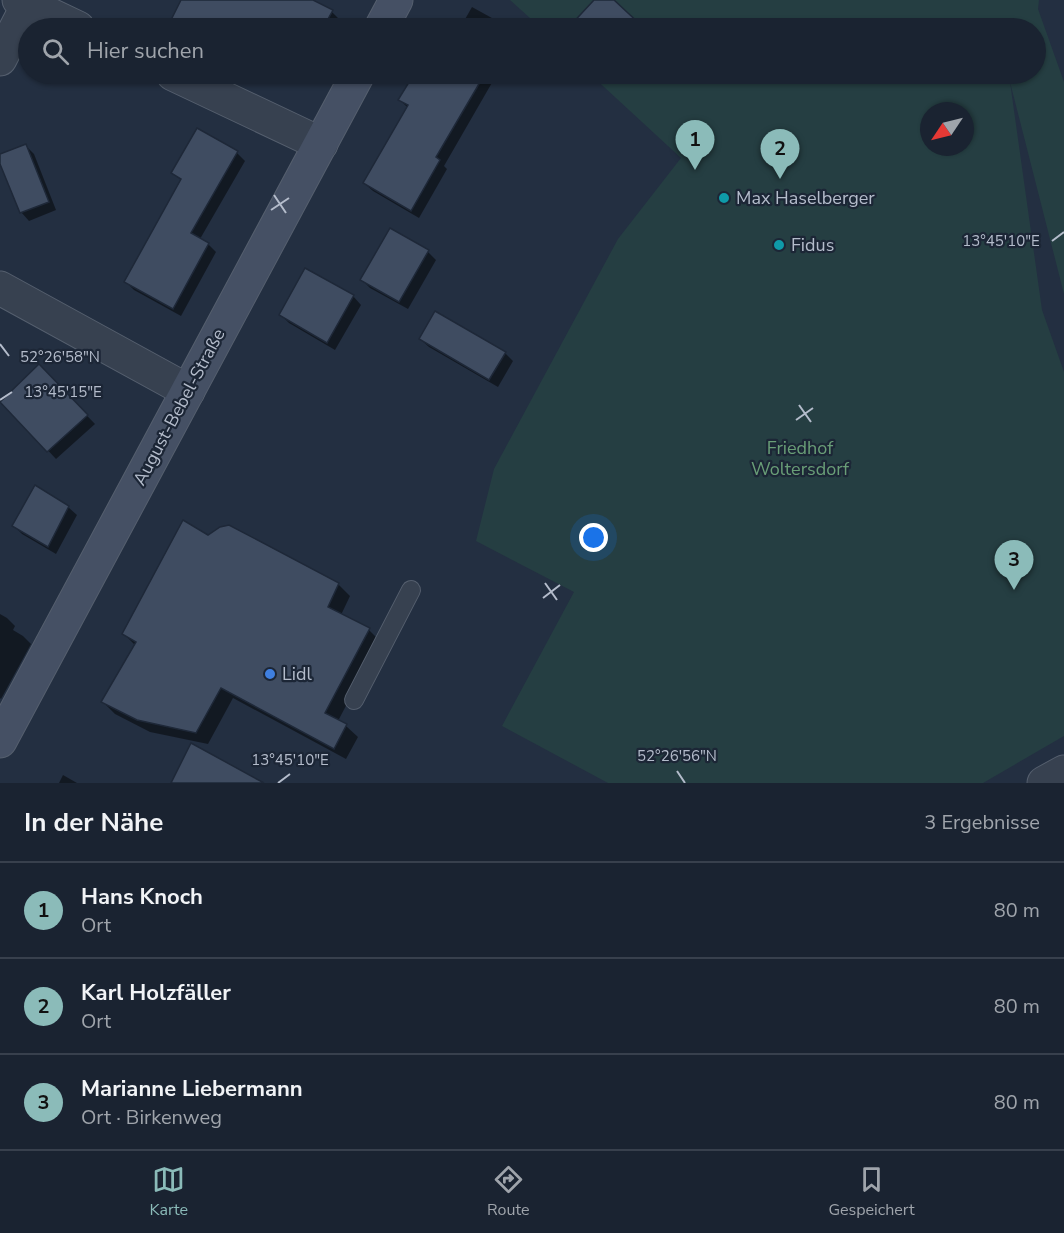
<!DOCTYPE html>
<html lang="de">
<head>
<meta charset="utf-8">
<style>
  :root { --surface:#1a2331; --page:#272f3d; --text:#f1f3f6; --muted:#9fa4ab; --line:#38404d; --accent:#8bbbb9 }
  body { margin:0; font-family:"Nunito Sans",sans-serif; background:var(--page); color:var(--text) }
  .compass { position:absolute; left:920px; top:102px; width:54px; height:54px; border-radius:50%; background:var(--surface); box-shadow:0 2px 4px #0004; rotate:235deg }
  .you { position:absolute; left:594px; top:538px; width:21px; height:21px; margin:-15px; border:4px solid #fff; border-radius:50%; background:#1a73e8; box-shadow:0 0 0 9px #1a73e833 }
  .badge { display:grid; place-items:center; width:39px; height:39px; border-radius:50%; background:var(--accent); color:#111; font-size:20px; font-weight:700 }
  .pin { position:absolute; translate:-50% -50px; filter:drop-shadow(0 2px 3px #0008) }
  .pin::after { content:''; position:absolute; top:32px; width:21px; height:18px; background:inherit; clip-path:polygon(0 0,100% 0,50% 100%) }
  .list { margin:0; padding:0; list-style:none }
  h2 { display:flex; justify-content:space-between; align-items:center; height:78px; margin:0; padding:0 24px; font-size:26px }
  h2 small { font-size:20px; font-weight:400; color:var(--muted) }
  .list li { display:grid; grid-template-columns:39px 1fr auto; gap:18px; align-items:center; box-sizing:border-box; height:96px; padding:0 24px; border-top:2px solid var(--line) }
  .list b { display:block; font-size:22px; white-space:nowrap }
  .list p { margin:0; font-size:20px; white-space:nowrap; color:var(--muted) }
  .list em { font-size:20px; font-style:normal; color:var(--muted) }
  .icon { flex:none; width:33px; height:33px; fill:none; stroke:currentColor; stroke-width:2; stroke-linecap:round; stroke-linejoin:round }
  .map { position:relative; flex:none; width:1064px; height:783px; overflow:hidden }
  .search { position:absolute; background:var(--surface); box-shadow:0 2px 4px #0004; left:18px; right:18px; top:18px; height:66px; display:flex; align-items:center; gap:15px; box-sizing:border-box; padding:0 21px; border-radius:33px; color:var(--muted); font-size:22px }
  .sheet { height:366px; background:var(--surface) }
  nav { display:flex; justify-content:space-around; align-items:center; box-sizing:border-box; height:84px; border-top:2px solid var(--line); background:var(--surface); font-size:16px; color:var(--muted) }
  nav a { display:grid; justify-items:center; gap:3px }
  nav .on { color:var(--accent) }
  .map>svg:first-child { display:block }
  .green { fill:#253e42; fill-rule:evenodd }
  .shadow { fill:#0007 }
  .building { fill:#3f4c61; stroke:#1e2838; stroke-width:1.5 }
  .lines { fill:none; stroke-linecap:round; stroke-linejoin:round }
  .lane-casing { stroke:#555f6e; stroke-width:20 }
  .street-casing { stroke:#555f6e; stroke-width:35 }
  .secondary-casing { stroke:#555f6e; stroke-width:35 }
  .lane { stroke:#374150; stroke-width:18 }
  .street { stroke:#374150; stroke-width:33 }
  .secondary { stroke:#455064; stroke-width:33 }
  .ticks { fill:none; stroke:#b4bccb; stroke-width:2 }
  .culture-dot { fill:#0f9aa8; stroke:#1c2636; stroke-width:2 }
  .shop-dot { fill:#3f7fe0; stroke:#1c2636; stroke-width:2 }
  .labels { text-anchor:middle; dominant-baseline:central; stroke-width:4.5; stroke-linejoin:round; paint-order:stroke }
  .poi-label { font-size:18px; fill:#b4bccb; stroke:#1c2636; text-anchor:start }
  .street-label { font-size:18px; fill:#b4bccb; stroke:#1c2636 }
  .park-label { font-size:18px; fill:#699e77; stroke:#1c2636 }
  .ticks-label { font-size:15px; text-anchor:middle; fill:#b4bccb; stroke:#1c2636; stroke-width:4.5; stroke-linejoin:round; paint-order:stroke }
</style>
</head>
<body>
<div class="map">
<svg width="1064" height="783" viewBox="0 0 1064 783">
  <rect width="100%" height="100%" fill="#232f41"/>
  <!-- green -->
  <path class="green" d="M510,0H1039L1038,9L1064,82V294L1010,82L1042,310L1064,372V736L983,783H608L502,726L574,592L476,541L494,469L618,239L681,158L590,74H1036V28H541ZM929,111H965V147H929Z"/>
  <!-- shadow -->
  <path class="shadow" d="M183,0H310L332,12L342,22L338,28H169Z
    M597,0H611L642,28H570Z
    M472,7L510,28H460Z
    M305,74H314L312,77Z
    M416,74H497L444,166L447,169L419,218L373,191L364,183L408,108L400,100Z
    M601,74H616L609,81Z
    M26,146L34,154L56,210L29,221L21,212L0,160V155Z
    M237,153L245,161L200,239L208,244L216,252L181,316L134,290L126,282L182,181L173,173Z
    M428,252L436,260L408,309L370,288L362,280Z
    M353,296L361,305L335,350L289,323L281,315Z
    M420,339L505,353L513,361L498,387L429,347Z
    M39,366L95,424L56,459L2,401Z
    M68,507L77,515L56,554L22,534L14,526Z
    M208,537L338,584L350,596L341,615L369,630L380,641L338,721L346,726L358,737L346,759L233,698L208,744L150,732L115,714L103,702L135,645L124,634Z
    M0,614L7,618L15,626L13,630L23,636L31,644L1,699L0,698Z
    M63,775L77,783H59Z"/>
  <!-- building -->
  <path class="building" d="M181,0H313L333,10L323,28H167Z
    M594,0H614L643,27L642,28H568Z
    M414,74H461L479,84L436,157L440,160L411,211L363,183L408,105L398,100Z
    M197,128L238,151L191,233L209,243L173,309L124,282L181,179L171,173Z
    M26,144L49,202L20,213L0,164V154Z
    M390,228L429,250L399,302L360,280Z
    M305,268L354,295L327,343L279,315Z
    M435,311L506,352L489,380L419,339Z
    M39,364L88,415L47,452L0,402Z
    M35,485L69,506L48,547L12,526Z
    M183,520L208,535L220,527L229,525L339,583L328,607L370,628L325,713L347,724L334,749L221,688L196,733L137,720L101,702L136,642L122,634Z
    M191,743L264,783H171Z"/>
  <g class="lines">
    <!-- lane casing -->
    <g class="lane-casing">
      <path id="lane" d="M354,700L411,590"/>
    </g>
    <!-- street casing -->
    <g class="street-casing">
      <path id="street" d="M19,0L78,28
        M0,59L28,5
        M173,74L321,144
        M0,288L188,391
        M1044,783L1064,772"/>
    </g>
    <!-- secondary casing -->
    <g class="secondary-casing">
      <path id="secondary" d="M381,28L396,0
        M0,741L358,74"/>
    </g>
    <!-- lane -->
    <use href="#lane" class="lane"/>
    <!-- street -->
    <use href="#street" class="street"/>
    <!-- secondary -->
    <use href="#secondary" class="secondary"/>
  </g>
  <!-- ticks -->
  <path class="ticks" d="M274,195L286,213M271,210L289,198M1052,241L1064,232M0,344L9,356M0,400L12,392M799,405L811,422M796,420L813,408M545,583L557,600M543,598L560,585M677,771L685,783M278,783L290,774"/>
  <!-- markers -->
  <g class="culture-dot">
    <circle cx="724" cy="198" r="6"/>
    <circle cx="779" cy="245" r="6"/>
  </g>
  <circle class="shop-dot" cx="270" cy="674" r="6"/>
  <g class="labels">
    <!-- poi labels -->
    <g class="poi-label">
      <text x="736" y="198">Max Haselberger</text>
      <text x="791" y="245">Fidus</text>
      <text x="282" y="674">Lidl</text>
    </g>
    <!-- street labels -->
    <g class="street-label">
      <text transform="translate(179 407) rotate(-62)">August-Bebel-Straße</text>
    </g>
    <!-- park labels -->
    <g class="park-label">
      <text x="800" y="448">Friedhof<tspan x="800" dy="21">Woltersdorf</tspan></text>
    </g>
  </g>
  <g class="ticks-label">
    <text x="1001" y="246">13°45'10"E</text>
    <text x="60" y="362">52°26'58"N</text>
    <text x="63" y="397">13°45'15"E</text>
    <text x="677" y="761">52°26'56"N</text>
    <text x="290" y="765">13°45'10"E</text>
  </g>
</svg>
<svg class="compass" viewBox="-18 -18 36 36"><path d="M0-13l5 13h-10z" fill="#e53935"/><path d="M0 13l5-13h-10z" fill="#9fa4ab"/></svg>
<div class="you"></div>
<div class="pin badge" style="left:695px;top:170px">1</div>
<div class="pin badge" style="left:780px;top:179px">2</div>
<div class="pin badge" style="left:1014px;top:590px">3</div>
<div class="search"><svg class="icon" aria-label="search" viewBox="0 0 24 24"><circle cx="10" cy="10" r="6"/><path d="M15 15l6 6"/></svg>Hier suchen</div>
</div>
<section class="sheet">
<h2>In der Nähe<small>3 Ergebnisse</small></h2>
<ul class="list">
<li><span class="badge">1</span><div><b>Hans Knoch</b><p>Ort</p></div><em>80 m</em></li>
<li><span class="badge">2</span><div><b>Karl Holzfäller</b><p>Ort</p></div><em>80 m</em></li>
<li><span class="badge">3</span><div><b>Marianne Liebermann</b><p>Ort · Birkenweg</p></div><em>80 m</em></li>
</ul>
</section>
<nav>
<a class="on"><svg class="icon" aria-label="map" viewBox="0 0 24 24"><path d="M3 6l6-2 6 2 6-2v14l-6 2-6-2-6 2zM9 4v14M15 6v14"/></svg>Karte</a>
<a><svg class="icon" aria-label="directions" viewBox="0 0 24 24"><path d="M12 3l9 9-9 9-9-9zM9 14v-3h6M13 9l2 2-2 2"/></svg>Route</a>
<a><svg class="icon" aria-label="saved" viewBox="0 0 24 24"><path d="M7 4h10v16l-5-4-5 4z"/></svg>Gespeichert</a>
</nav>
</body>
</html>
